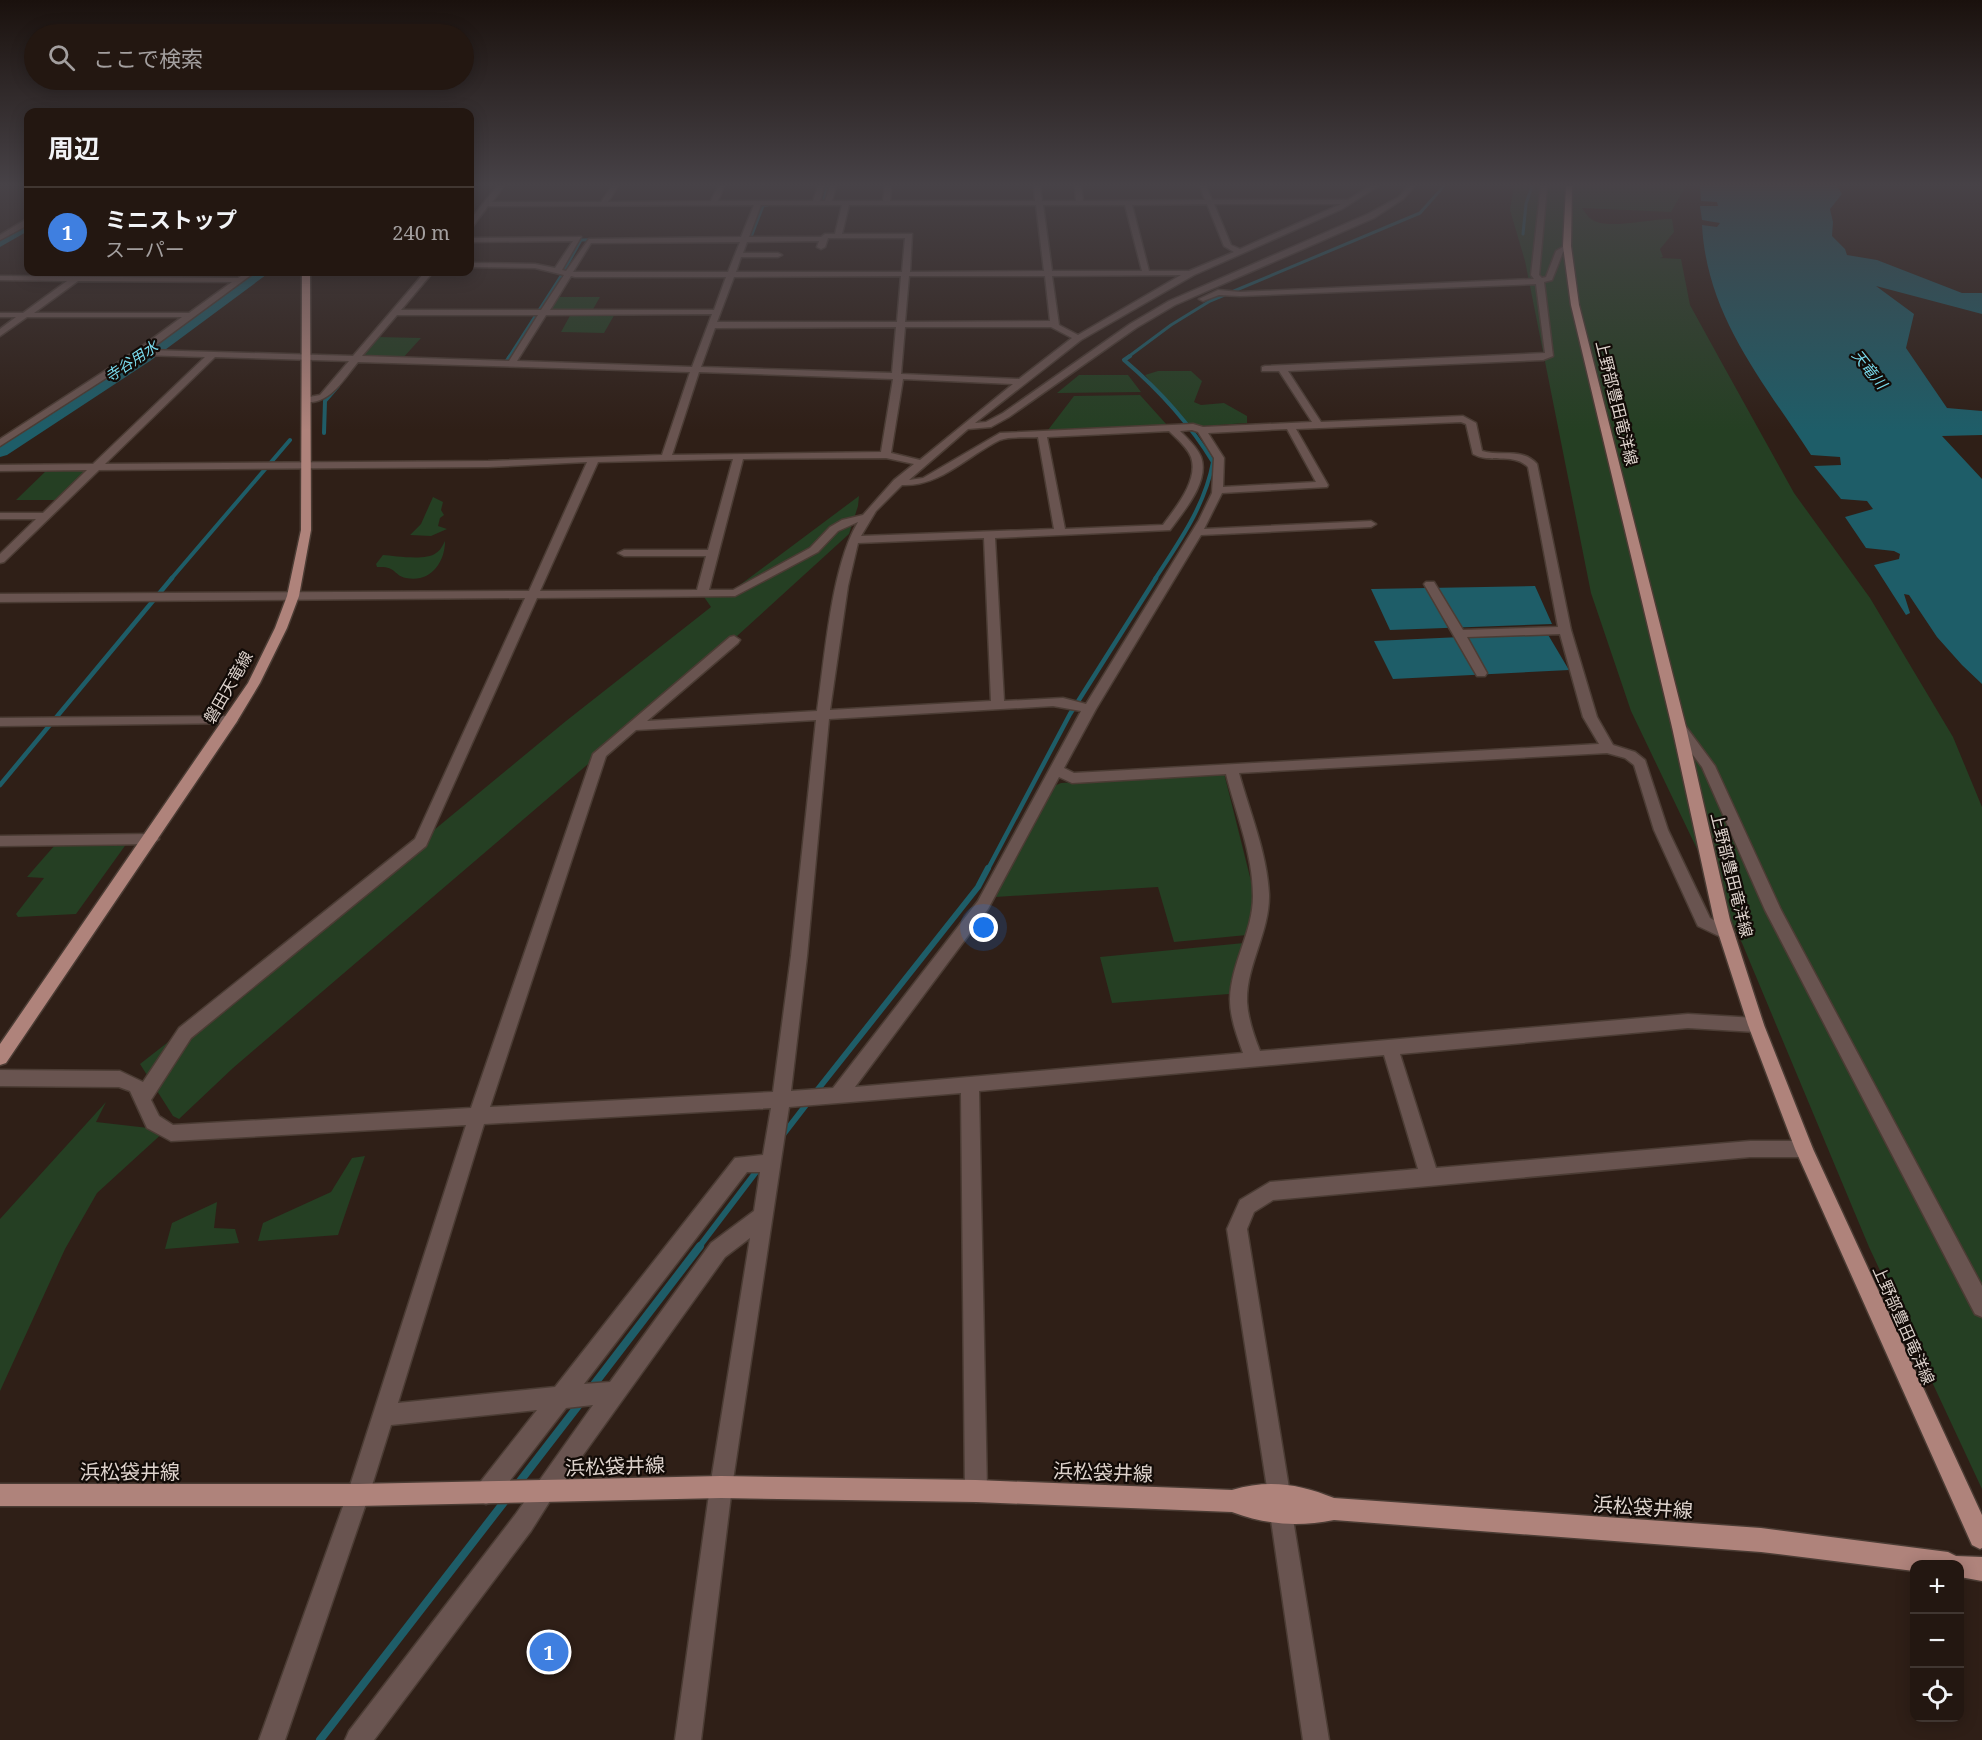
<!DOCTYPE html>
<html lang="ja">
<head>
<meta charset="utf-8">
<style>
  :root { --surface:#231711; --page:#2b201a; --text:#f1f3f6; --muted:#a39f9f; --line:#403631; --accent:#d93025 }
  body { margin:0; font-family:"Noto Serif","Noto Sans JP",serif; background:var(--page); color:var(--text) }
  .controls { position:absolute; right:18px; bottom:18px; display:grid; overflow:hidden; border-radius:12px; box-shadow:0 3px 15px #0003 }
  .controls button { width:54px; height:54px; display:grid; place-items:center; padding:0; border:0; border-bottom:2px solid var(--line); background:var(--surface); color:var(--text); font:30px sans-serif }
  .you { position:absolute; left:984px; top:928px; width:21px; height:21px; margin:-15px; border:4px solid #fff; border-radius:50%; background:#1a73e8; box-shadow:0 0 0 9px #1a73e833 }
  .badge { display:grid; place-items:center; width:39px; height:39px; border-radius:50%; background:var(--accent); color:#fff; font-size:20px; font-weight:700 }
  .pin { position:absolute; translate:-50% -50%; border:3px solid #fff; box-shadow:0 2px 6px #0006 }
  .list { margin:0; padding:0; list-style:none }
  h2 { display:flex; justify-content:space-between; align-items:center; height:78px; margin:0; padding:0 24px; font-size:26px }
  h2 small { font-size:20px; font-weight:400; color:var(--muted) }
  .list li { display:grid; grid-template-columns:39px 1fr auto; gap:18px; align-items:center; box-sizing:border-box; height:90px; padding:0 24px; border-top:2px solid var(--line) }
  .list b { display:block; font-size:22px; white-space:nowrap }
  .list p { margin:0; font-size:20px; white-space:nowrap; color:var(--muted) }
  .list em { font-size:20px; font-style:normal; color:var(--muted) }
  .icon { flex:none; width:33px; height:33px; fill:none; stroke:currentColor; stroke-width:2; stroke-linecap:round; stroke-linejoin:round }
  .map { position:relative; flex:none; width:1982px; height:1740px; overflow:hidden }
  .search { position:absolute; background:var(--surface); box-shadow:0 3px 15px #0003; left:24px; top:24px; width:450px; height:66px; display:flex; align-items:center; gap:15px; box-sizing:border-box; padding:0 21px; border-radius:33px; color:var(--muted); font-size:22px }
  .panel { position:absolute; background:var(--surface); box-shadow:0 3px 15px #0003; left:24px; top:108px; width:450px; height:168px; border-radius:12px }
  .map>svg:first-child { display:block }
  .green { fill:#253f23 }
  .water { fill:#1e5d68 }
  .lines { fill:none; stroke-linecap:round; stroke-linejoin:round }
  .stream-far4 { stroke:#1e5d68; stroke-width:3 }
  .stream-far3 { stroke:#1e5d68; stroke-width:4 }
  .stream-far2 { stroke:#1e5d68; stroke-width:4.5 }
  .stream-far1 { stroke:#1e5d68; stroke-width:6 }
  .stream { stroke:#1e5d68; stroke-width:8 }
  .river { fill:#1e5d68; fill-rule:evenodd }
  .minor-casing { stroke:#4b3c34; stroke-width:3 }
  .major-casing { stroke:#4b3c34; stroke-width:3 }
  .minor { fill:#695450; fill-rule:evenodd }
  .major { fill:#af837b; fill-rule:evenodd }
  .labels { text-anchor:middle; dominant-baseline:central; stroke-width:4.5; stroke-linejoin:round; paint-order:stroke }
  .far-water-label { font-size:15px; font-style:italic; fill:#79daec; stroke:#120b07 }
  .street-label { font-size:16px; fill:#ded3cd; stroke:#120b07 }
  .near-street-label { font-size:20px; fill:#ded3cd; stroke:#120b07 }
</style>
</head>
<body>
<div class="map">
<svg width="1982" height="1740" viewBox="0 0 1982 1740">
  <rect width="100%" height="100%" fill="#2f1f17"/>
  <!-- green -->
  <path class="green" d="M1514,186H1686L1671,212L1582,208C1585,212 1588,217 1591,219C1607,231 1651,218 1672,219L1674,232L1660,249L1663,257L1660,258L1681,259L1690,305L1723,365L1794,493L1870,598L1953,737L1982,807V1489L1869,1247L1742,943L1631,711L1591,593L1525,261L1510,210Z
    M554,297H600L592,311L616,312L604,333L561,332L572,312H544Z
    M378,337L421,338L402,359L359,357Z
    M1158,371H1191L1202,381L1194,402L1201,405L1224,403L1247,416V423L1203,426L1184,422L1145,375Z
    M1079,375H1128L1141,392L1057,393Z
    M1140,395L1167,425L1048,430L1074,396Z
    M49,468H97L63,500H16Z
    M859,496L858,506L849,534L726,646L233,1068L179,1119L173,1116L140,1064L336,911L566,721L711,607L702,594L729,593Z
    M433,497L443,502L441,510L444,515L440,518L438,526L447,529L431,536L410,535L421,524Z
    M445,541C445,563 430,583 406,578C393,575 397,566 377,567L376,564L383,555C395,556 426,561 436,553C440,551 443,545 445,541Z
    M1224,773L1254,893L1247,935L1174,942L1158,887L995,897L1052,787L1061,783Z
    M127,843L76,914L18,917L16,914L44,878L27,877L55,845Z
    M1244,943L1229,994L1112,1003L1100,957Z
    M106,1102L96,1122L166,1130L97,1193L65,1249L0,1391V1219Z
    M365,1156L338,1235L258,1241L263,1223L331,1192L352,1158Z
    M217,1202L214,1228L235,1229L239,1243L165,1249L172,1223Z"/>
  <!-- water -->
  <path class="water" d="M1700,186H1837L1842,194L1830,209L1833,222L1832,236L1845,249L1847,255L1877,260L1962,293H1982V314L1876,286L1914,314L1906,348L1947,408L1982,411V435L1942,436L1982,479V684L1962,665L1937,637L1909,595L1904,594L1910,613L1906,615L1874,565L1899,559L1900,554L1894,551L1866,548L1845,517L1873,509L1867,501L1841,499L1814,466L1841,465L1840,457L1811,455C1763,381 1707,317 1702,225L1717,227L1720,223L1702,220L1700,206H1718L1717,202L1701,201Z
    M1535,586L1552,624L1390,630L1371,589Z
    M1547,633L1569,670L1393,679L1374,641Z"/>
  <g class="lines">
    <!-- stream-far4 -->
    <path class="stream-far4" d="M819,204L823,203L827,186
      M1523,234L1526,204L1532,186
      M745,237H751L763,206L771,204
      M509,357L561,276L581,240L700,238
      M1128,357L1171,325L1210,301L1420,213L1444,186"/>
    <!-- stream-far3 -->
    <path class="stream-far3" d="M1130,356L1124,360C1158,389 1190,424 1213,462C1205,506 1179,542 1155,579
      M504,365L510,356
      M324,433L325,401L338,386
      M171,579L290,440"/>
    <!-- stream-far2 -->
    <path class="stream-far2" d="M0,785L172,578
      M988,869L1070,714L1156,578"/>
    <!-- stream-far1 -->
    <path class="stream-far1" d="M815,1093L978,887L988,868
      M782,1136L809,1101
      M699,1247L759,1168"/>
    <!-- stream -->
    <path class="stream" d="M592,1387L700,1246
      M517,1485L581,1402
      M320,1740L508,1497"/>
    <!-- river -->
    <path class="river" d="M28,220V231L0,247V235Z
      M252,272H270L150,361L7,455L0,457V442L136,353Z"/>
    <!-- minor casing -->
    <g class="minor-casing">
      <path id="minor" d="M497,186H504L492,202H601L612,186H618L608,202L711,201L718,186H724L718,201H813L818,186H824L820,201H825L830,186H836L832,201H883L885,186H891L890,201H1035L1034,186H1040L1042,201H1076L1075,186H1081L1083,201L1205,200L1200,186H1206L1212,200H1348L1370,186H1378L1342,209L1194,275L1081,340L975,423L986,422L1003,413L1130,324L1169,301L1368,214L1399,197L1408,186H1415L1403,199L1374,218L1175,305L1136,328L1009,417L991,427L968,429L909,480L923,478L1000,433L1193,424L1203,427L1312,422L1279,371H1262V367L1265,366L1545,353L1536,284L1240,296L1219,295L1203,301L1199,299L1218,290L1240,292L1534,279L1531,275L1541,186H1547L1539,275L1542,278L1546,277L1556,251L1566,245L1570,247L1563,252L1552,280L1544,282L1553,356L1543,360L1288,371L1321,422L1463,416L1476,423L1482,451C1500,457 1522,447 1537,464L1571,630L1597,717L1613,745L1635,752L1645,760L1668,830L1710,918L1733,930L1735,934L1733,938L1727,940L1698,926L1696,922L1654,830L1634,765L1625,758L1607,753L1239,773C1250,813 1267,853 1269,894C1270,932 1246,965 1247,1002C1248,1019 1254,1036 1260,1051L1688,1014L1756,1018L1762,1020L1764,1025L1762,1030L1756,1032L1688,1028L1400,1054L1436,1168L1750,1141H1804L1810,1143L1813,1149L1810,1155L1804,1157H1750L1273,1200L1254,1212L1247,1229L1290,1494L1284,1503L1289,1505L1292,1513L1329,1740H1303L1270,1513L1276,1504L1271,1502L1268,1494L1227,1229L1240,1200L1270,1182L1418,1169L1384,1055L979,1091L987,1491L984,1499L976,1502L968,1499L965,1491L961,1093L789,1107L732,1487L701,1740H675L710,1487L750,1238L725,1257L550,1501L531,1531L374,1740H345L349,1731L515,1515L593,1405L566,1408L494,1501L486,1504L478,1501L475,1493L478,1485L537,1410L391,1425L369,1495L285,1740H259L347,1495L466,1125L171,1141L147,1128L130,1091L119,1087L0,1086V1070L120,1071L143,1082L179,1028L415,839L525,598L0,602V594L529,591L587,462L488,467L99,470L4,562L0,563V554L36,519H0V513H43L87,470L0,471V465L93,464L205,357L142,355L0,446V439L137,350L182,317H27L0,336V329L16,317H0V313H23L67,281L0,280V276L238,278L247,272H255L149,350L353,356L425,272H433L401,310H541L564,275L535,268L470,267V263L535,264L555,268L573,241L470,242V238L581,237L562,270L566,271L589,239L741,237L754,205L488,206L473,226H470V220ZM1207,204L1224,246L1234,252L1189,271H1149L1132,205ZM1214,204H1341L1240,249L1231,245ZM761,205H842L835,234H825L821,237H749ZM849,205H1036L1044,271L910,272L912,234H842ZM1043,205H1125L1142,271H1052ZM828,238H905L902,272H736L741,257H778L782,255L778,253H743L747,242L819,241L817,247L821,249L825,247ZM740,242L728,272H573L591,243ZM1181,275L1078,335L1059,325L1052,276ZM571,276L575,277H726L714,310H550ZM901,276L897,322H717L734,277ZM909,276H1045L1050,321L905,322ZM78,281L232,282L189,313H34ZM712,314L692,367L517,361L546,315ZM397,315H538L509,361L362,356ZM896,327L892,373L701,367L715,328ZM905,327H1051L1072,338L1019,379L901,374ZM215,357L349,361L320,395L304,398V402C330,405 343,380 358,362L690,372L662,455L488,461L105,464ZM699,372L893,379L881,452L672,455ZM903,379L1013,384L920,460L891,453ZM1461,422L1466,424L1473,454C1490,464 1513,452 1528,467L1558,627L1463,630L1434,582H1426L1424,584L1477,676H1485L1487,673L1467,637L1560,634L1583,717L1599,744L1074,773L1064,768L1096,709L1201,535L1371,527L1376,524L1371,521L1204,529L1222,493L1327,487L1328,485L1296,429ZM1287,429L1316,482L1223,487L1224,458L1208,433ZM1192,430L1198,432L1214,458L1212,493L1199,520L1086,704L1063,698L1004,701L995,538L1170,530C1183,512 1210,482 1201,457C1197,447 1187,438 1180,431ZM1169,431C1177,439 1187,447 1191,457C1199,480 1176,507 1163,525L1065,529L1047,437ZM1038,437L1054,529L861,536L876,511L902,485C940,487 967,456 1000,440C1010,436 1026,438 1038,437ZM886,458L914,464L894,480L863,515L842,520L830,527L810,548L733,590H709L743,459ZM733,459L708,550H624L618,553L624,556H706L697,590L540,591L598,462ZM858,522C831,567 825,657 817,711L647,721L738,643L740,640L734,636L730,637L593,754L471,1108L173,1125L159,1116L151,1100L191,1038L426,846L537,598L735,596L818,552L838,531ZM984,538L991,701L830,710L848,586L858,543ZM1053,706L1081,711L978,901L833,1088L791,1091L807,956L829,719ZM816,720L791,956L773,1092L490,1107L606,756L636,730ZM1226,774C1236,814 1253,854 1253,896C1253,932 1231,963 1230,999C1230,1018 1237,1036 1243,1053L855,1087L988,909L1059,777L1072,783ZM771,1108L763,1155L735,1158L555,1387L398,1403L484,1124ZM747,1172H760L754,1211L711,1243L610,1382L584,1384Z
        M25,220H28V225L0,240V235Z
        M231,716L238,720L236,723L0,726V718Z
        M1679,723L1684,724L1715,766L1781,910L1982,1286V1317L1975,1314L1765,910L1702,767L1672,727Z
        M152,834L159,839L152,844L0,846V836Z"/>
    </g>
    <!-- major casing -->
    <g class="major-casing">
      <path id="major" d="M1566,186H1572L1571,246L1579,305L1686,727L1730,920L1764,1025L1813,1149L1982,1515V1548L1980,1549L1972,1545L1795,1149L1748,1025L1714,920L1672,727L1571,305L1563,246Z
        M302,272H310L311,530L299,596L287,628L260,683L236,723L6,1063L0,1065V1044L248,683L275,628L287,596L301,530Z
        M721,1476L976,1480L1232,1490C1269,1479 1299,1484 1334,1498L1761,1528L1948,1552L1956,1556L1982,1557V1581L1960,1577V1564H1914V1571L1761,1552L1334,1520C1298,1527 1267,1525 1232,1512L976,1502L721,1498L358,1506H0V1484H358Z"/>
    </g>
    <!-- minor -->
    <use href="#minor" class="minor"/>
    <!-- major -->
    <use href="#major" class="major"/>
  </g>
  <!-- sky -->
  <linearGradient id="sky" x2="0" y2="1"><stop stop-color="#1a110d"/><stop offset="0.43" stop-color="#474247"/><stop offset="1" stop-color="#474247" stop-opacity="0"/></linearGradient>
  <rect width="1982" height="430" fill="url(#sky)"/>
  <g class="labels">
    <!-- far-water labels -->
    <g class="far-water-label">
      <text transform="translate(131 361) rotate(-34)">寺谷用水</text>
      <text transform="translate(1870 369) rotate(51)">天竜川</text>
    </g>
    <!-- street labels -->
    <g class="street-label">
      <text transform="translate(1617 403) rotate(76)">上野部豊田竜洋線</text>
      <text transform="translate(228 687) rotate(-60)">磐田天竜線</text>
      <text transform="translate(1732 875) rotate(76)">上野部豊田竜洋線</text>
      <text transform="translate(1904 1325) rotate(66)">上野部豊田竜洋線</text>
    </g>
    <!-- near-street labels -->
    <g class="near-street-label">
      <text transform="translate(615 1466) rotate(-2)">浜松袋井線</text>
      <text x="130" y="1471">浜松袋井線</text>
      <text transform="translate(1103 1472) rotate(2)">浜松袋井線</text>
      <text transform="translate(1643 1507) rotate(4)">浜松袋井線</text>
    </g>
  </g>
</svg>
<div class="controls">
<button>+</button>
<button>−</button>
<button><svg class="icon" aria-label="locate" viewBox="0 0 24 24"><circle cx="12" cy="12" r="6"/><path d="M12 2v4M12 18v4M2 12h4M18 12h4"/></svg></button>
</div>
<div class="you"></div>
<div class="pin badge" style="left:549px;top:1652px;background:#3f7fe0">1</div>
<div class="search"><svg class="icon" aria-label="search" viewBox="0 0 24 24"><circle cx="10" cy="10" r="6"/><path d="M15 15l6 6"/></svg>ここで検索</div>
<section class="panel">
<h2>周辺<small></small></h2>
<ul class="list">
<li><span class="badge" style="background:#3f7fe0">1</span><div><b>ミニストップ</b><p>スーパー</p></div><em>240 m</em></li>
</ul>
</section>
</div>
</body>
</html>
